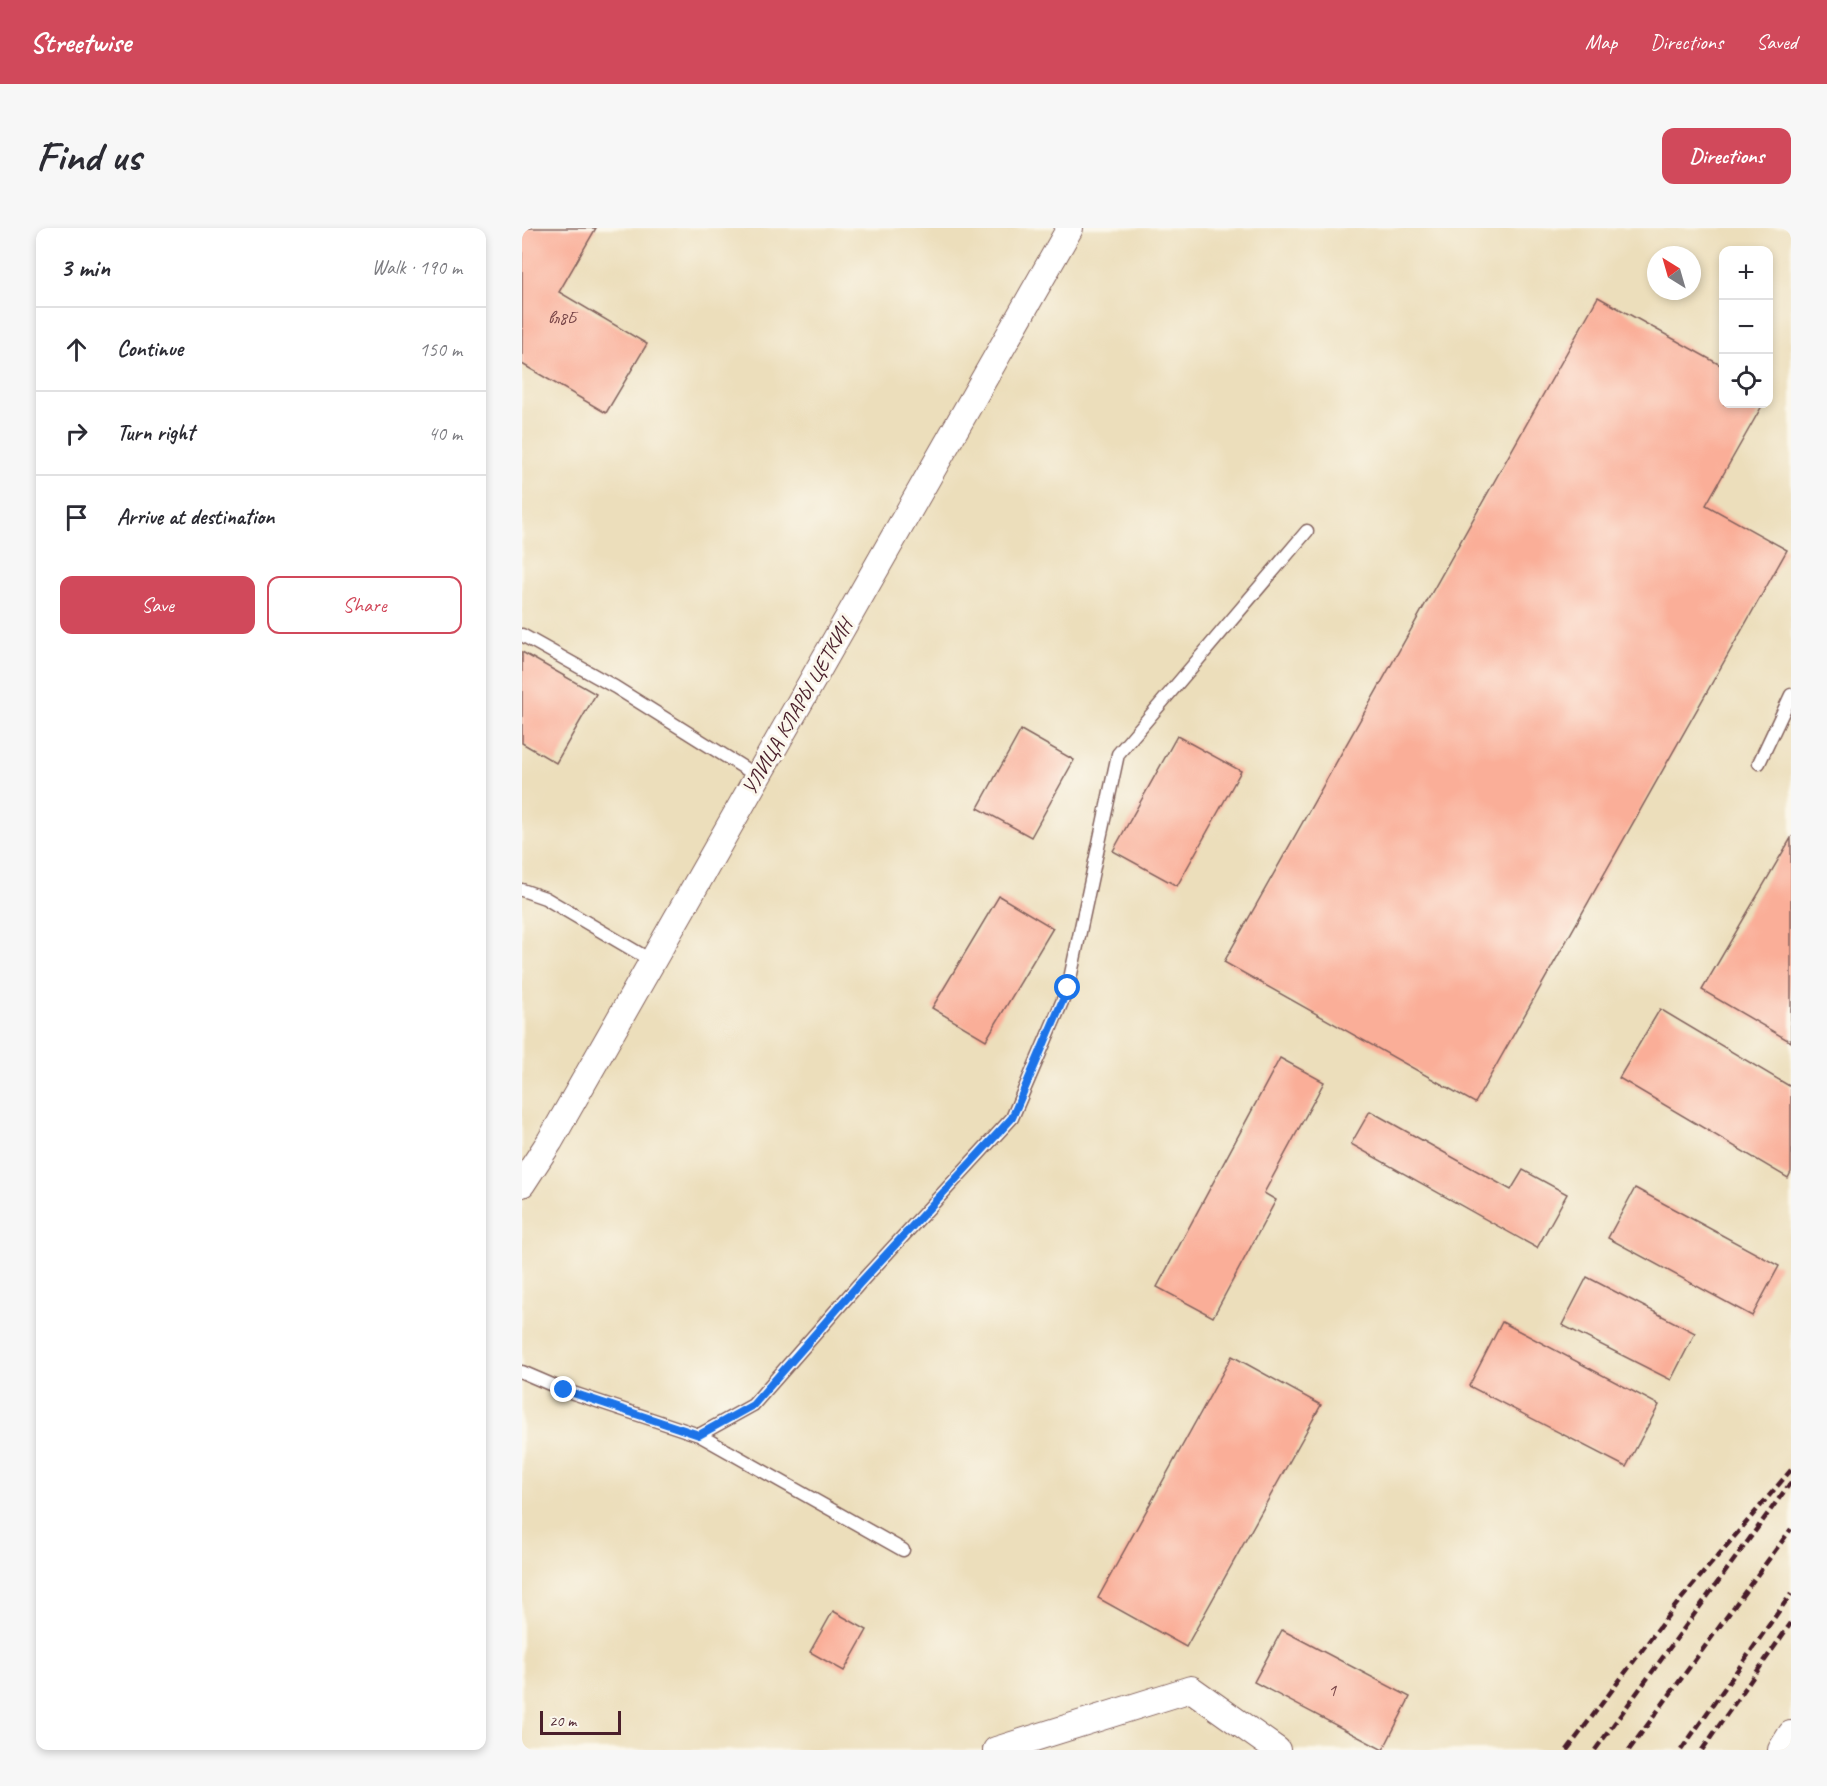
<!DOCTYPE html>
<html lang="en">
<head>
<meta charset="utf-8">
<style>
  :root { --surface:#fff; --page:#f7f7f7; --text:#2b2b33; --muted:#7c7c81; --line:#e1e1e2; --accent:#d1495b }
  body { margin:0; font-family:Caveat,sans-serif; background:var(--page); color:var(--text) }
  .controls { position:absolute; right:18px; top:18px; display:grid; overflow:hidden; border-radius:12px; box-shadow:0 3px 9px #0003 }
  .controls button { width:54px; height:54px; display:grid; place-items:center; padding:0; border:0; border-bottom:2px solid var(--line); background:var(--surface); color:var(--text); font:30px sans-serif }
  .compass { position:absolute; left:1125px; top:18px; width:54px; height:54px; border-radius:50%; background:var(--surface); box-shadow:0 3px 9px #0003; rotate:323deg }
  .scale { position:absolute; left:18px; bottom:15px; width:81px; box-sizing:border-box; padding-left:6px; border:3px solid #4a1f2b; border-top:0; font-size:16px; line-height:21px; white-space:nowrap; color:#4a1f2b; -webkit-text-stroke:4px #fbf7ec; paint-order:stroke }
  .stop { position:absolute; width:18px; height:18px; margin:-14px; border:4px solid #1a73e8; border-radius:50%; background:#fff }
  .stop.end { background:#1a73e8; border-color:#fff; box-shadow:0 2px 6px #0008 }
  .list { margin:0; padding:0; list-style:none }
  h2 { display:flex; justify-content:space-between; align-items:center; height:78px; margin:0; padding:0 24px; font-size:26px }
  h2 small { font-size:20px; font-weight:400; color:var(--muted) }
  .list li { display:grid; grid-template-columns:39px 1fr auto; gap:18px; align-items:center; box-sizing:border-box; height:84px; padding:0 24px; border-top:2px solid var(--line) }
  .list b { display:block; font-size:22px; white-space:nowrap }
  .list em { font-size:20px; font-style:normal; color:var(--muted) }
  .actions { display:flex; gap:12px; padding:18px 24px }
  .actions a { flex:1; padding:14px 0; border:2px solid var(--accent); border-radius:12px; text-align:center; font-size:21px; color:var(--accent) }
  .actions .main { background:var(--accent); color:#fff }
  .icon { flex:none; width:33px; height:33px; fill:none; stroke:currentColor; stroke-width:2; stroke-linecap:round; stroke-linejoin:round }
  .map { position:relative; flex:none; width:1269px; height:1522px; overflow:hidden; border-radius:12px }
  header { display:flex; align-items:center; gap:36px; box-sizing:border-box; height:84px; padding:0 30px; background:var(--accent); color:#fff }
  header strong { font-size:28px }
  nav { display:flex; gap:33px; margin-inline-start:auto; font-size:21px }
  .intro { display:flex; align-items:center; justify-content:space-between; box-sizing:border-box; height:144px; padding:0 36px }
  h1 { margin:0; font-size:42px }
  .button { padding:15px 27px; border-radius:12px; background:var(--accent); color:#fff; font-size:21px; font-weight:700 }
  main { display:flex; gap:36px; padding:0 36px }
  aside { flex:1; background:var(--surface); border-radius:12px; box-shadow:0 3px 9px #0003 }
  .map>svg:first-child { display:block }
  .building { fill:#faae98 }
  .lines { fill:none; stroke-linecap:round; stroke-linejoin:round }
  .service-casing { stroke:#83625d; stroke-width:15 }
  .minor-casing { stroke:#83625d; stroke-width:28 }
  .service { stroke:#fff; stroke-width:12 }
  .minor { stroke:#fff; stroke-width:26 }
  .rail { stroke:#4a1f2b; stroke-width:4.5; stroke-dasharray:9 4.5; stroke-linecap:butt }
  .route { stroke:#1a73e8; stroke-width:8 }
  .labels { text-anchor:middle; dominant-baseline:central; stroke-width:6; stroke-linejoin:round; paint-order:stroke }
  .number-label { font-size:18px; fill:#764346 }
  .street-label { font-size:21px; fill:#4a1f2b; stroke:#fbf7ec }
</style>
</head>
<body>
<header>
<strong>Streetwise</strong>
<nav><a>Map</a><a>Directions</a><a>Saved</a></nav>
</header>
<div class="intro"><h1>Find us</h1><a class="button">Directions</a></div>
<main>
<aside>
<h2>3 min<small>Walk · 190 m</small></h2>
<ul class="list">
<li><svg class="icon" aria-label="ahead" viewBox="0 0 24 24"><path d="M12 20V5M6 11l6-6 6 6"/></svg><div><b>Continue</b></div><em>150 m</em></li>
<li><svg class="icon" aria-label="right" viewBox="0 0 24 24"><path d="M7 20v-9h11M14 6l5 5-5 5"/></svg><div><b>Turn right</b></div><em>40 m</em></li>
<li><svg class="icon" aria-label="arrive" viewBox="0 0 24 24"><path d="M6 21V4h12l-3 4 3 4H6"/></svg><div><b>Arrive at destination</b></div></li>
</ul>
<div class="actions"><a class="main">Save</a><a>Share</a></div>
</aside>
<div class="map">
<svg width="1269" height="1522" viewBox="0 0 1269 1522">
  <rect width="100%" height="100%" fill="#fbf7ec"/>
  <filter id="ink" filterUnits="userSpaceOnUse"><feTurbulence type="fractalNoise" baseFrequency=".0167" numOctaves="2"/><feDisplacementMap in="SourceGraphic" scale="12" xChannelSelector="R" yChannelSelector="G"/><feConvolveMatrix kernelMatrix="1 2 1 2 8 2 1 2 1" color-interpolation-filters="sRGB"/></filter>
  <filter id="wash" filterUnits="userSpaceOnUse"><feTurbulence type="fractalNoise" baseFrequency=".008" numOctaves="4" result="noise"/><feDisplacementMap in="SourceGraphic" scale="24" xChannelSelector="R" yChannelSelector="G"/><feGaussianBlur stdDeviation="1.35" result="paint"/><feColorMatrix in="noise" values="0 0 0 0 0 0 0 0 0 0 0 0 0 0 0 0 0 1.4 0 .05"/><feComposite in="paint" operator="in"/></filter>
  <g filter="url(#wash)">
    <rect width="100%" height="100%" fill="#ecdebb"/>
    <g id="blocks">
      <!-- building -->
      <path class="building" d="M0,0H74L37,64L125,116L84,185L0,136Z
        M1076,69L1202,139V176H1241L1184,277L1265,322L953,875L702,734Z
        M0,424L74,466L34,535L0,515Z
        M499,502L552,532L509,609L456,580Z
        M655,508L719,543L655,658L591,623Z
        M1269,610V814L1180,762Z
        M477,668L531,700L464,812L410,780Z
        M1138,781L1269,859V944L1266,950L1097,850Z
        M758,830L802,854L742,965L754,972L691,1089L635,1059Z
        M848,883L989,962L1001,942L1045,966L1015,1020L829,916Z
        M1113,960L1257,1038L1230,1088L1086,1010Z
        M1065,1049L1173,1105L1149,1152L1040,1097Z
        M980,1094L1137,1177L1104,1239L947,1158Z
        M710,1128L799,1177L664,1419L576,1370Z
        M311,1383L345,1402L322,1443L288,1424Z
        M760,1402L888,1469L861,1522L732,1454Z"/>
    </g>
  </g>
  <g filter="url(#ink)">
    <use href="#blocks" fill-opacity="0" stroke="#83625d" stroke-width="1.5"/>
    <g class="lines">
      <!-- service casing -->
      <g class="service-casing">
        <path id="service" d="M0,407L93,459L235,548
          M1237,535L1269,467
          M0,662L23,670L130,733
          M0,1144L42,1162L177,1207L381,1322
          M177,1207L231,1177L337,1056L490,890L546,760L596,526L785,303"/>
      </g>
      <!-- minor casing -->
      <g class="minor-casing">
        <path id="minor" d="M0,956L28,913L548,0
          M474,1522L669,1461L755,1522
          M1259,1522L1269,1506"/>
      </g>
      <!-- service -->
      <use href="#service" class="service"/>
      <!-- minor -->
      <use href="#minor" class="minor"/>
      <!-- rail -->
      <path class="rail" d="M1045,1522L1154,1377L1269,1242
        M1073,1522L1269,1254
        M1107,1522L1269,1301
        M1159,1522L1269,1366
        M1180,1522L1269,1395"/>
    </g>
  </g>
  <g class="lines" filter="url(#ink)">
    <!-- route -->
    <path class="route" d="M42,1162L177,1207L231,1177L337,1056L490,890L546,760"/>
  </g>
  <g class="labels">
    <!-- number labels -->
    <g class="number-label">
      <text x="40" y="90">вл8Б</text>
      <text x="810" y="1462">1</text>
    </g>
    <!-- street labels -->
    <g class="street-label">
      <text transform="translate(275 479) rotate(-60)">УЛИЦА КЛАРЫ ЦЕТКИН</text>
    </g>
  </g>
</svg>
<div class="controls">
<button>+</button>
<button>−</button>
<button><svg class="icon" aria-label="locate" viewBox="0 0 24 24"><circle cx="12" cy="12" r="6"/><path d="M12 2v4M12 18v4M2 12h4M18 12h4"/></svg></button>
</div>
<svg class="compass" viewBox="-18 -18 36 36"><path d="M0-13l5 13h-10z" fill="#e53935"/><path d="M0 13l5-13h-10z" fill="#7c7c81"/></svg>
<div class="scale">20 m</div>
<div class="stop" style="left:546px;top:760px"></div>
<div class="stop end" style="left:42px;top:1162px"></div>
</div>
</main>
</body>
</html>
